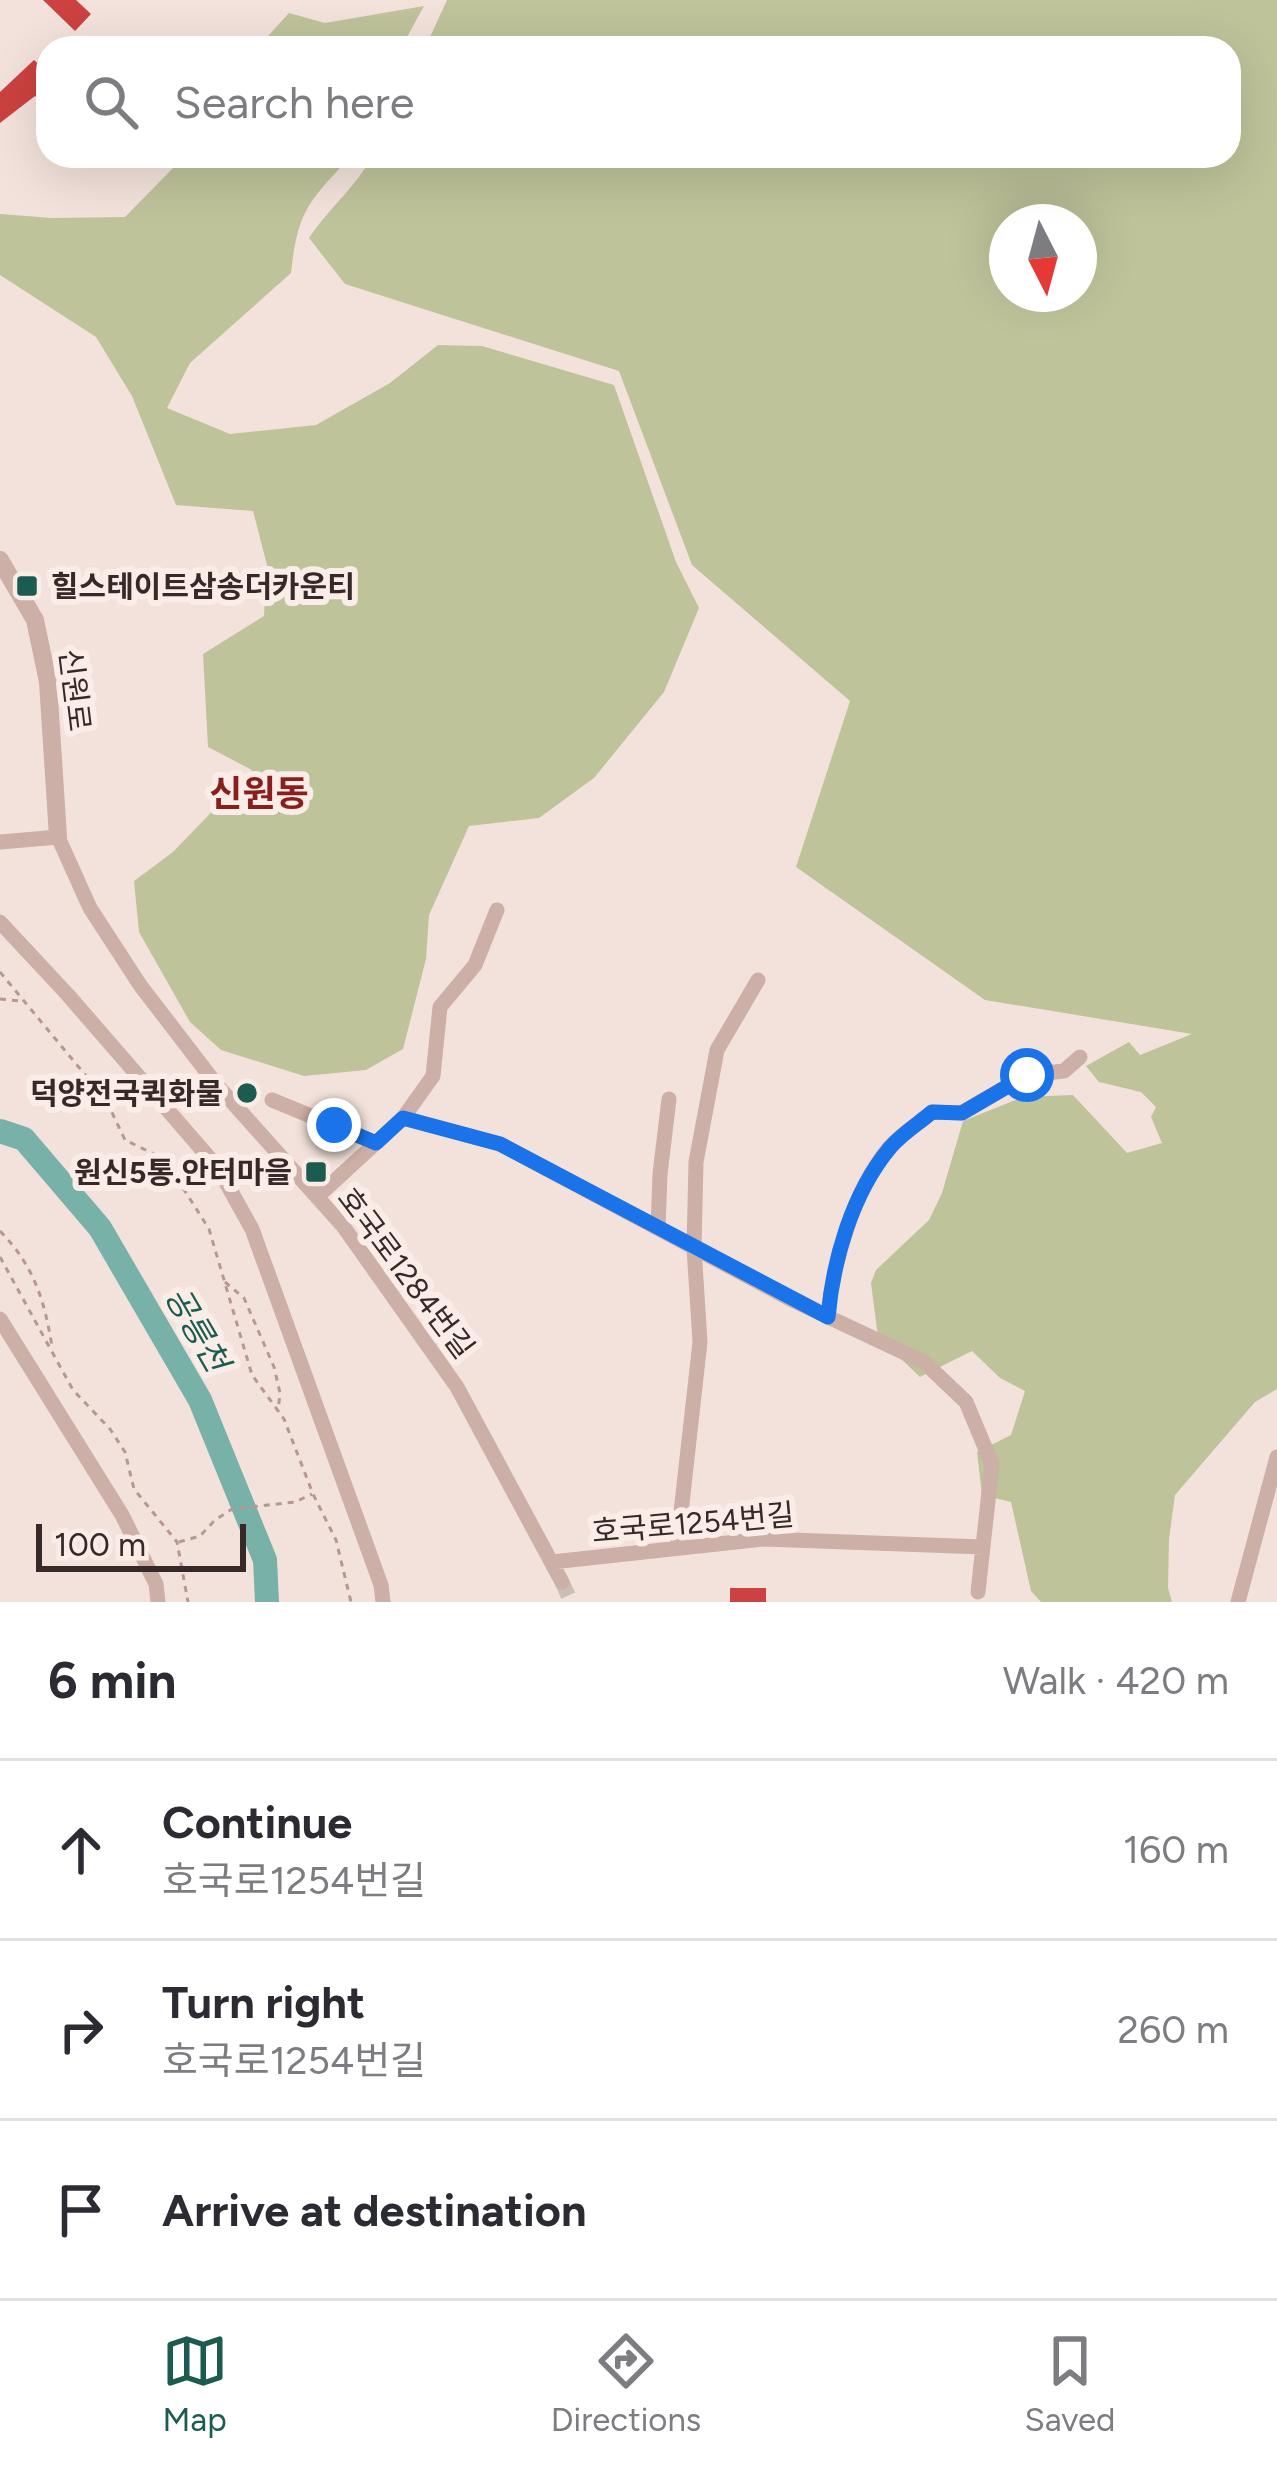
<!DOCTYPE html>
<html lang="en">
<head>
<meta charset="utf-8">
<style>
  :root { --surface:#fff; --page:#f7f7f7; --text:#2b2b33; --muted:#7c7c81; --line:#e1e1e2; --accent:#1b5b50 }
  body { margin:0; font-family:Figtree,"Noto Sans KR",sans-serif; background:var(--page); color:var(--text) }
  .compass { position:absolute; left:989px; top:204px; width:108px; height:108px; border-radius:50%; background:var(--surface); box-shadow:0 12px 48px #0002; rotate:174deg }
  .scale { position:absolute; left:36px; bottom:30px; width:210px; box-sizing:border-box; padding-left:12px; border:6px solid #372927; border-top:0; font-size:33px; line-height:42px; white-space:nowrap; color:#372927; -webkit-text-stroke:9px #faede7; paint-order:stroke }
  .stop { position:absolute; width:36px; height:36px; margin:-27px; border:9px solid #1a73e8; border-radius:50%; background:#fff }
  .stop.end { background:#1a73e8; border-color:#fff; box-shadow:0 3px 12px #0008 }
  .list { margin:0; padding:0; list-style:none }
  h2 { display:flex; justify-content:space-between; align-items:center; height:156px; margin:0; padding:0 48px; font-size:51px }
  h2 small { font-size:39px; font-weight:400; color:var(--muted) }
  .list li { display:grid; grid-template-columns:78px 1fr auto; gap:36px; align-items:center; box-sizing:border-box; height:180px; padding:0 48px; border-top:3px solid var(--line) }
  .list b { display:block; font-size:45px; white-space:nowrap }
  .list p { margin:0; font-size:39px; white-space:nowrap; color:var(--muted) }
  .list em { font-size:39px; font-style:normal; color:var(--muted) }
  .icon { flex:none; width:66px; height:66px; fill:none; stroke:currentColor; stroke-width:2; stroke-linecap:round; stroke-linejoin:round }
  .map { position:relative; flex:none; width:1277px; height:1602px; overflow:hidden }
  .search { position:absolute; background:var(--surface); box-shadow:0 12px 48px #0002; left:36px; right:36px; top:36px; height:132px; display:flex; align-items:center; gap:30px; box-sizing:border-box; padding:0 42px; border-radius:36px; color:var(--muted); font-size:45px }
  .sheet { height:696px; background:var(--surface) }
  nav { display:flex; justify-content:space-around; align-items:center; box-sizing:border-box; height:168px; border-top:3px solid var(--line); background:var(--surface); font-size:33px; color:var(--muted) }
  nav a { display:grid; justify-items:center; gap:6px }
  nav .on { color:var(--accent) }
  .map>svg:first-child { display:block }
  .green { fill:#bec39a; fill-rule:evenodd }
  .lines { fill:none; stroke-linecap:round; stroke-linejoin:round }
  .river { stroke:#78b1a7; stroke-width:24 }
  .building { fill:#cb4240 }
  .minor-tunnel { stroke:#cdbdb7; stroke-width:15; stroke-dasharray:15 8; stroke-linecap:butt }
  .path { stroke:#b79890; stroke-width:3; stroke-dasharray:6 6; stroke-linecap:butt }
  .minor { stroke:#ccafa6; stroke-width:15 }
  .tertiary { stroke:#ccafa6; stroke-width:18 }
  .route { stroke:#1a73e8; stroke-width:15 }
  .poi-dot { fill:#1b5b50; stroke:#faede7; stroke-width:4.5 }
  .labels { text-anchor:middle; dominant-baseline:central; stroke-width:12; stroke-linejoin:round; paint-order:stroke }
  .poi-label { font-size:30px; font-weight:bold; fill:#372927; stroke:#faede7; text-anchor:end }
  .street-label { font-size:30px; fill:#372927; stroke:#faede7 }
  .water-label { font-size:33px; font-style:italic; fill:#1b5b50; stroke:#faede7 }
  .quarter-label { font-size:36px; font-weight:bold; fill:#8a1e1d; stroke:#faede7 }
</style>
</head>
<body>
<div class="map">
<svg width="1277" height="1602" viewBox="0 0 1277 1602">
  <rect width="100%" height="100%" fill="#f3e2db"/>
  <!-- green -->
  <path class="green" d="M447,0H1277V1389L1255,1402L1175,1495L1169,1539L1168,1588L1172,1602H1041L1031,1591L1011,1502L982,1495L977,1452L1011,1435L1025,1391L1000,1378L972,1351L920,1377L878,1337L871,1283L876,1270L929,1220L942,1193L963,1121L1023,1097L1073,1095L1127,1153L1162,1143L1151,1117L1156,1107L1141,1092L1099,1082L1086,1066L1129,1042L1140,1055L1192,1034L985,1000L796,867L850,701L692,565L619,371L345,284L309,238C328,209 357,186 372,156H1229V48H425ZM1007,222H1079V294H1007Z
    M424,6L401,48H257L289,13L325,23Z
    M178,156H351C309,202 298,209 291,273L190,363L167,408L230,434L316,425L390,383L438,345L482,346L614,385L676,562L699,608L664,692L594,778L539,818L469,826L429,915L426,959L403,1049L366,1070L304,1076L221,1050L190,1022L139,932L134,881L173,852L252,770L208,747L203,654L264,616L267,565L253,511L176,505L132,396L96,337L0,275V214L52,218L125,217L177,164Z"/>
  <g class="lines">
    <!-- river -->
    <path class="river" d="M0,1131L24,1139L100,1228L200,1400L265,1560L267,1602"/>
  </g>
  <!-- building -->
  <path class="building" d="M43,0H76L91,14L75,31Z
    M34,60L48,73V110L35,96L0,123V92Z
    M730,1588H766V1602H730Z"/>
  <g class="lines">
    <!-- minor-tunnel -->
    <path class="minor-tunnel" d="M562,1582L571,1602"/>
    <!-- path -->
    <path class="path" d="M0,972L106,1100L125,1140L156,1155L171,1169L209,1229L252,1375L284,1419L313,1494L336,1540L351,1602
      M0,999L21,1001
      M0,1231C34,1266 44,1299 52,1346
      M0,1257L73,1390L110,1429L125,1452L134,1489L177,1542L188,1602
      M225,1282L244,1298L274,1367L280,1393L278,1412
      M179,1542L200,1536L215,1520L232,1509L295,1502L312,1494"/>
    <!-- minor -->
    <path class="minor" d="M0,842L58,837L90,908L140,985L216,1084L343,1226L457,1387L562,1582
      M0,922L68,995L218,1168L252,1229L381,1585L383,1602
      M272,1100L376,1143
      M403,1118L500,1144L790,1299L924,1362L966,1402L992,1464L978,1592
      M317,1197L403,1118L433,1076L440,1007L475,965L497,910
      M658,1228L660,1174L669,1099
      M828,1317C833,1262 853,1192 888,1149C900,1135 918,1124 932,1112L961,1113L1027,1075L1064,1071L1080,1057
      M0,1319L122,1515L156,1584L158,1602
      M677,1548L700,1342L694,1248L696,1162L717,1050L758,980
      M552,1562L764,1539L983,1547
      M1238,1602L1277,1457"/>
    <!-- tertiary -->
    <path class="tertiary" d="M0,560L35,620L48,682L58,837"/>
  </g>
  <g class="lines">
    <!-- route -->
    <path class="route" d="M334,1125L376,1143L403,1118L500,1144L828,1317C833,1260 852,1194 889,1149C900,1135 918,1124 932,1112L962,1113L1027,1075"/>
  </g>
  <!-- markers -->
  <g class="poi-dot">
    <rect x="15" y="574" width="24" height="24" rx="6"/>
    <circle cx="247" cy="1093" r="12"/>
    <rect x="304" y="1160" width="24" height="24" rx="6"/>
  </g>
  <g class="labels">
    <!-- poi labels -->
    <g class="poi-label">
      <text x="51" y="586" text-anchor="start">힐스테이트삼송더카운티</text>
      <text x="223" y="1093">덕양전국퀵화물</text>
      <text x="292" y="1172">원신5통.안터마을</text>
    </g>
    <!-- street labels -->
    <g class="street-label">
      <text transform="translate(75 690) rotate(83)">신원로</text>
      <text transform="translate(406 1273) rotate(53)">호국로1284번길</text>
      <text transform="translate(693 1523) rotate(-5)">호국로1254번길</text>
    </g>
    <!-- water labels -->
    <g class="water-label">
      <text transform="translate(197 1329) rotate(60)">공릉천</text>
    </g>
    <!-- quarter labels -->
    <g class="quarter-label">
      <text x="259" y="793">신원동</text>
    </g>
  </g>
</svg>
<svg class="compass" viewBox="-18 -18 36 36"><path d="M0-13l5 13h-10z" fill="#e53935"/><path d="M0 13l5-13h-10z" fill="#7c7c81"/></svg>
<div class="scale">100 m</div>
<div class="stop" style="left:1027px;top:1075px"></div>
<div class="stop end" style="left:334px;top:1125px"></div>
<div class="search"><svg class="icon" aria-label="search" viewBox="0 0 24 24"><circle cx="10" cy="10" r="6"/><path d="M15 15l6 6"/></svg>Search here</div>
</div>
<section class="sheet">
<h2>6 min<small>Walk · 420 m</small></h2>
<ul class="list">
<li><svg class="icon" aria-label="ahead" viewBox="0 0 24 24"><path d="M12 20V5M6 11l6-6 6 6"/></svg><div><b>Continue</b><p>호국로1254번길</p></div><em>160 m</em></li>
<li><svg class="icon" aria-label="right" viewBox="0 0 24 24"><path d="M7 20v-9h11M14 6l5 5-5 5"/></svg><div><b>Turn right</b><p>호국로1254번길</p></div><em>260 m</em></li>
<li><svg class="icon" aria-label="arrive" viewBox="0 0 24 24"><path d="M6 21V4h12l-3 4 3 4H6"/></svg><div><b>Arrive at destination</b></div></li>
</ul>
</section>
<nav>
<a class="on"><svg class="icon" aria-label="map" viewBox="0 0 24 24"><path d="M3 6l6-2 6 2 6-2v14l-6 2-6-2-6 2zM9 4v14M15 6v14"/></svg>Map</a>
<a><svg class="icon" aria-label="directions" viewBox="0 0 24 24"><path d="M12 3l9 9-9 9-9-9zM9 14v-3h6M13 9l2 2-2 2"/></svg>Directions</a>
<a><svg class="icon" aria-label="saved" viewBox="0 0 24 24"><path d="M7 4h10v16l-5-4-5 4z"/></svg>Saved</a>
</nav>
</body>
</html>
